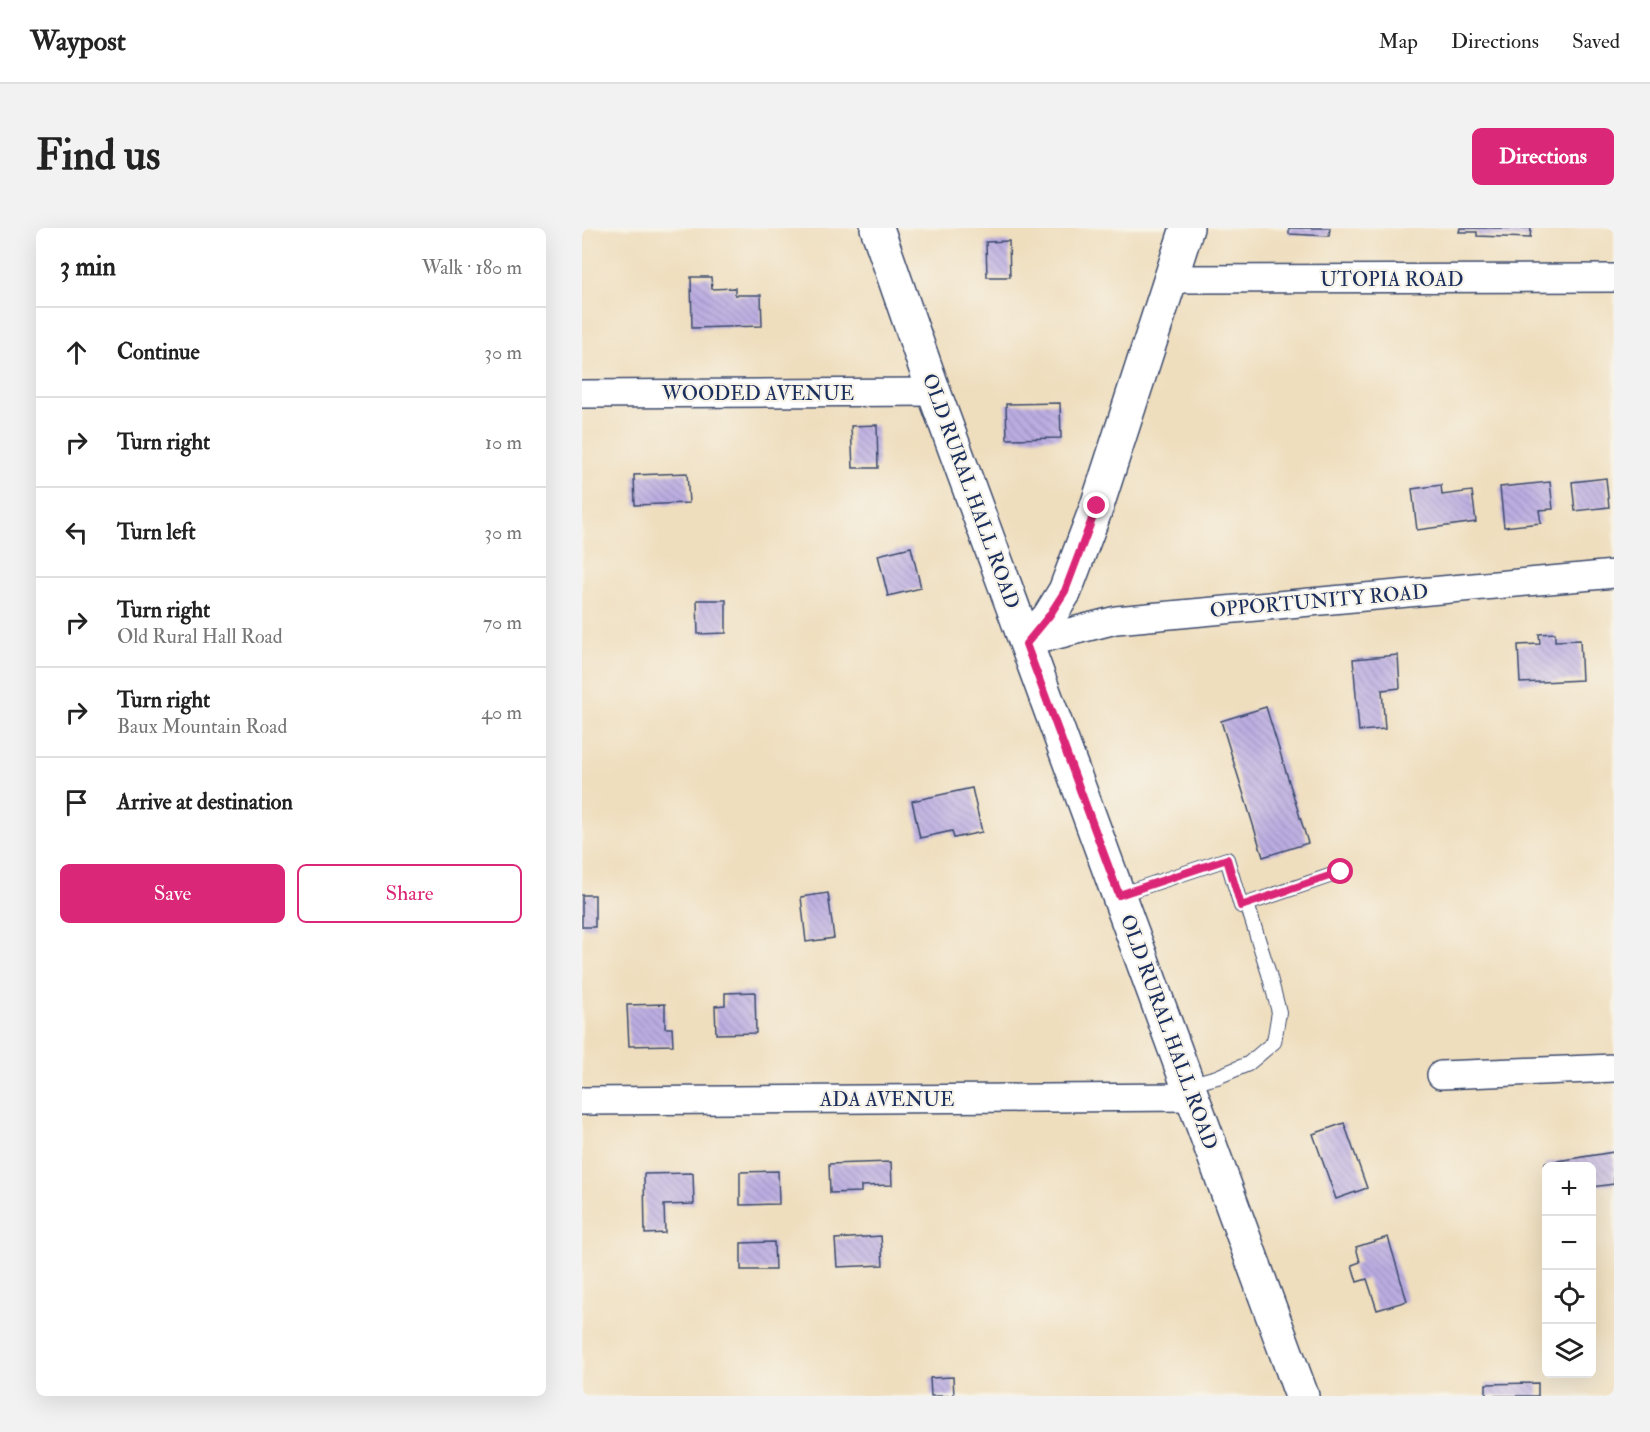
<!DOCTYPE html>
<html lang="en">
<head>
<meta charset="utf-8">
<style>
  :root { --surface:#fff; --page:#f2f2f2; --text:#222; --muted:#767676; --line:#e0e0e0; --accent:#db2777 }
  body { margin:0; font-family:"IM FELL Double Pica",serif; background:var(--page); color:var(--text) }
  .controls { position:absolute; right:18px; bottom:18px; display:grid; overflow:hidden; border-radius:9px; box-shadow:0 6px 24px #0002 }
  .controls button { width:54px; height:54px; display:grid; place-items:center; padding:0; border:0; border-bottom:2px solid var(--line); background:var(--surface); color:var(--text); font:30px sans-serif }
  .stop { position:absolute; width:18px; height:18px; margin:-14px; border:4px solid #db2777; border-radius:50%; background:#fff }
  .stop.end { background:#db2777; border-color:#fff; box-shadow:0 2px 6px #0008 }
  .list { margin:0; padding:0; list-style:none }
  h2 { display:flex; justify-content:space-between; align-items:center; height:78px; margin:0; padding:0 24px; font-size:26px }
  h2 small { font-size:20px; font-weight:400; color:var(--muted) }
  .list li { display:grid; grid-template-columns:39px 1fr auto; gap:18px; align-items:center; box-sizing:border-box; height:90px; padding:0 24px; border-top:2px solid var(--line) }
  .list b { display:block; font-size:22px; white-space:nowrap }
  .list p { margin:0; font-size:20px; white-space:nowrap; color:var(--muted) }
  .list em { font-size:20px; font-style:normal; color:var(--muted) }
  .actions { display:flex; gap:12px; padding:18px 24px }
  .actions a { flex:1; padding:14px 0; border:2px solid var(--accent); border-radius:9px; text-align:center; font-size:21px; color:var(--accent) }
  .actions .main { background:var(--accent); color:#fff }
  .icon { flex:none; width:33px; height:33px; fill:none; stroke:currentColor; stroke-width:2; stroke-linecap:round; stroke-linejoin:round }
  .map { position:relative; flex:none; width:1032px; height:1168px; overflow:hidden; border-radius:9px }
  header { display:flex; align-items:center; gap:36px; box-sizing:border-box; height:84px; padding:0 30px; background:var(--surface); border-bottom:2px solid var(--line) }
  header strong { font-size:28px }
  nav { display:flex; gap:33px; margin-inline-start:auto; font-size:21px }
  .intro { display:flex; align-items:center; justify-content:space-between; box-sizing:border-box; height:144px; padding:0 36px }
  h1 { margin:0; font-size:42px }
  .button { padding:15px 27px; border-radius:9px; background:var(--accent); color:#fff; font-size:21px; font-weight:700 }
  main { display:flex; gap:36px; padding:0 36px }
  aside { flex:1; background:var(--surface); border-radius:9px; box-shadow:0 6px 24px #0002 }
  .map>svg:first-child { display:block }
  .building { fill:url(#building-back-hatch) }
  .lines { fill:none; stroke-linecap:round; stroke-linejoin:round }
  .lane-casing { stroke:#3b496c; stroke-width:16 }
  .street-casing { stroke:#3b496c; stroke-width:30 }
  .secondary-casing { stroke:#3b496c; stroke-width:36 }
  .lane { stroke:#fff; stroke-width:14 }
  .street { stroke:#fff; stroke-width:27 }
  .secondary { stroke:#fff; stroke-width:33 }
  .route { stroke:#db2777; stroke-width:8 }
  .labels { text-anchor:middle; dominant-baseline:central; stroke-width:4.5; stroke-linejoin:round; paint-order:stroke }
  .street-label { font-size:20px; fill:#1b2f5e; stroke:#f7f3e8 }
</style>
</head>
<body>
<header>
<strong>Waypost</strong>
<nav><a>Map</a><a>Directions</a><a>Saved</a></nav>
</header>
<div class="intro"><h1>Find us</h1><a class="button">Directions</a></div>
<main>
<aside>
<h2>3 min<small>Walk · 180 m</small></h2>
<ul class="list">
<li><svg class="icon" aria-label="ahead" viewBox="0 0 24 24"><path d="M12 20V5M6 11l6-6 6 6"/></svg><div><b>Continue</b></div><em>30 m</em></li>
<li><svg class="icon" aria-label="right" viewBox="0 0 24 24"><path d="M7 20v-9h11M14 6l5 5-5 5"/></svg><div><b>Turn right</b></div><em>10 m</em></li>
<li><svg class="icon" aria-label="left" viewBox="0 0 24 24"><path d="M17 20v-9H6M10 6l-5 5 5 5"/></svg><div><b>Turn left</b></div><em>30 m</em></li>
<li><svg class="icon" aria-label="right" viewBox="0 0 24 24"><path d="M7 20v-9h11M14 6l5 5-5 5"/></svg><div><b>Turn right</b><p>Old Rural Hall Road</p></div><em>70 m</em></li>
<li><svg class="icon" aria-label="right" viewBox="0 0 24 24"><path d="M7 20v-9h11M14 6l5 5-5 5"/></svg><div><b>Turn right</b><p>Baux Mountain Road</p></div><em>40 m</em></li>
<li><svg class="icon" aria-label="arrive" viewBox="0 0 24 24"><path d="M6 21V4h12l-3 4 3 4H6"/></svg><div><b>Arrive at destination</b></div></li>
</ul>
<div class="actions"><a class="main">Save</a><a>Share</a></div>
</aside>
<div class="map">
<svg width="1032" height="1168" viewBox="0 0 1032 1168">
  <defs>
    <pattern id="building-back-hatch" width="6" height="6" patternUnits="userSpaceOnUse" patternTransform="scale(1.5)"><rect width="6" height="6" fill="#bcade2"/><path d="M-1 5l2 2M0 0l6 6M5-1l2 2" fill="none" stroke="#988dba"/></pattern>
  </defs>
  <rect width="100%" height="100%" fill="#f7f3e8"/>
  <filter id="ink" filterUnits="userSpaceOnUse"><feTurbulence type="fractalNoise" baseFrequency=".0167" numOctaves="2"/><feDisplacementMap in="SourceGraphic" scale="12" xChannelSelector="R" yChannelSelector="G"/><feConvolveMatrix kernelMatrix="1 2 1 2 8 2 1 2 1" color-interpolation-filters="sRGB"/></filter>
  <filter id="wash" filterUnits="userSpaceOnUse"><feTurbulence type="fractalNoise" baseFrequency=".008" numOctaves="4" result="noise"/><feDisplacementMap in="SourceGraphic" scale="24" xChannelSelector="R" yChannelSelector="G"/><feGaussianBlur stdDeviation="1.35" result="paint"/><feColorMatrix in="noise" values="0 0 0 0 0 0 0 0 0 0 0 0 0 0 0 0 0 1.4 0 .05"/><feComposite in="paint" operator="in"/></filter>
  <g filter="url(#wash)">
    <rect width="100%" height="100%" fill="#efdebe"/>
    <g id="blocks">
      <!-- building -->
      <path class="building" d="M707,0H748L747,8L707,6Z
        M878,0H949L948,10L895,8V4H877Z
        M427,13L428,49H405L404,14Z
        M109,49H129L130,61L153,60V67H179L180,98L110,100Z
        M478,175L479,210L425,211L424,176Z
        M295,197L296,240H271L269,198Z
        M105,245L107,275L53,277L52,247Z
        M1024,250L1027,279L993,283L990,254Z
        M968,254L971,281L957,282L959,295L922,299L918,259Z
        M859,257L860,267L890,263L894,294L835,302L830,261Z
        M329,319L339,360L306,368L296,327Z
        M115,372H144V405L116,406Z
        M973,405V413L998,412L1000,452L938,455L936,417L958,416L957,406Z
        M816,427L818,460L800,462L803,501L777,503L771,431Z
        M684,479L726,615L681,629L639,493Z
        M390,560L400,604L372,610L370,603L338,610L330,573Z
        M246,665L252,710L224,714L219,669Z
        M0,667H13V699H0Z
        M173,764L174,805L134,806L133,778L143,777V765Z
        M83,776V800H90L91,817L47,818L45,777Z
        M762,895L785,960L754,971L731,906Z
        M1032,924V956L1010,959V938H963V935Z
        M309,934L310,957L279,958V964L248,965L247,936Z
        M196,943L197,976L158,977V944Z
        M111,945L112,976L82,977L83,1005L63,1006L62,946Z
        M299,1008L301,1037L255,1039L253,1011Z
        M806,1009L825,1073L795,1082L785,1051L775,1054L770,1037L778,1034L774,1019Z
        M192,1014L193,1042H159V1015Z
        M371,1149L372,1168H349L348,1150Z
        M956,1155V1168H904V1156Z"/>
    </g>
  </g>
  <g filter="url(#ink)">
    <use href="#blocks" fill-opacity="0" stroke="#3b496c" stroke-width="1.5"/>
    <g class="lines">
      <!-- lane casing -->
      <g class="lane-casing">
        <path id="lane" d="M537,667L645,631L659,678L759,644
          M606,857L635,849L666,836L692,814L697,784L687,746L665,676"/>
      </g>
      <!-- street casing -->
      <g class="street-casing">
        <path id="street" d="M588,51L1032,50
          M0,166L352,164
          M444,415L534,392L1032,346
          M859,847L1032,840
          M0,873L610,869"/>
      </g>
      <!-- secondary casing -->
      <g class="secondary-casing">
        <path id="secondary" d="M295,0L352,164L720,1168
          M444,415L467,389L483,363L515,278L605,0"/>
      </g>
      <!-- lane -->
      <use href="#lane" class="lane"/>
      <!-- street -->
      <use href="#street" class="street"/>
      <!-- secondary -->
      <use href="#secondary" class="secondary"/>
    </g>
  </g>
  <g class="lines" filter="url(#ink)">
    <!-- route -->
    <path class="route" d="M515,278L483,363L467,388L444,416L537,667L645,631L659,678L759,644"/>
  </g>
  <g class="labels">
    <!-- street labels -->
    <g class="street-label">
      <text x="810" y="51">UTOPIA ROAD</text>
      <text x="176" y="165">WOODED AVENUE</text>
      <text transform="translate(389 263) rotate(70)">OLD RURAL HALL ROAD</text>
      <text transform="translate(737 373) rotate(-5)">OPPORTUNITY ROAD</text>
      <text transform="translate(587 804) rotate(70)">OLD RURAL HALL ROAD</text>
      <text x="305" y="871">ADA AVENUE</text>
    </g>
  </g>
</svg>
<div class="controls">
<button>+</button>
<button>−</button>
<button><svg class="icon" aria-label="locate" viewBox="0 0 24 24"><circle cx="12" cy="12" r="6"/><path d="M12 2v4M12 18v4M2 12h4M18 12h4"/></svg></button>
<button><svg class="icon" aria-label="layers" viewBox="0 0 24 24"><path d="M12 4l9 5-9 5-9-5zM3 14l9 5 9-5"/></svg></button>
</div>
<div class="stop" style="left:759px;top:644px"></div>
<div class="stop end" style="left:515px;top:278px"></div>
</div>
</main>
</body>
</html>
